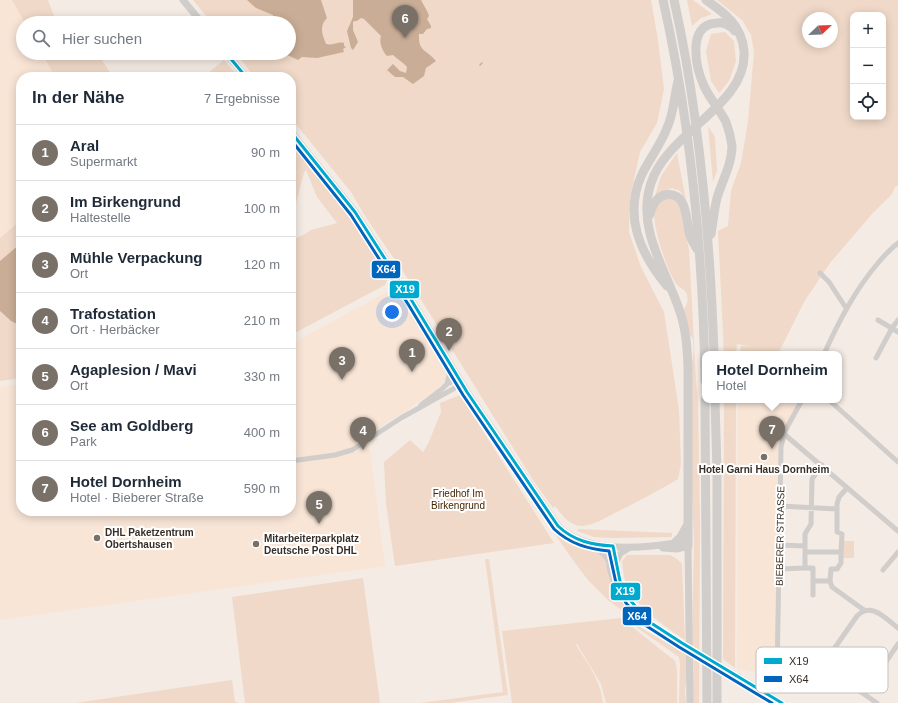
<!DOCTYPE html>
<html lang="de">
<head>
<meta charset="utf-8">
<style>
  :root { --surface:#fff; --page:#f2f2f3; --text:#1f2937; --muted:#747a83; --line:#e0e1e3; --accent:#797068 }
  body { margin:0; font-family:Arial,sans-serif; background:var(--page); color:var(--text) }
  .controls { position:absolute; right:12px; top:12px; display:grid; overflow:hidden; border-radius:8px; box-shadow:0 2px 10px #0003 }
  .controls button { width:36px; height:36px; display:grid; place-items:center; padding:0; border:0; border-bottom:1px solid var(--line); background:var(--surface); color:var(--text); font:20px sans-serif }
  .compass { position:absolute; left:802px; top:12px; width:36px; height:36px; border-radius:50%; background:var(--surface); box-shadow:0 2px 10px #0003; rotate:67deg }
  .you { position:absolute; left:392px; top:312px; width:14px; height:14px; margin:-10px; border:3px solid #fff; border-radius:50%; background:#1a73e8; box-shadow:0 0 0 6px #1a73e833 }
  .badge { display:grid; place-items:center; width:26px; height:26px; border-radius:50%; background:var(--accent); color:#fff; font-size:13px; font-weight:700 }
  .pin { position:absolute; translate:-50% -33px; filter:drop-shadow(0 1px 2px #0008) }
  .pin::after { content:''; position:absolute; top:21px; width:14px; height:12px; background:inherit; clip-path:polygon(0 0,100% 0,50% 100%) }
  .popup { position:absolute; left:702px; top:351px; width:140px; height:52px; box-sizing:border-box; display:grid; place-content:center; border-radius:8px; background:var(--surface); filter:drop-shadow(0 1px 3px #0005); font-size:13px; white-space:nowrap; color:var(--muted) }
  .popup b { font-size:15px; color:var(--text) }
  .popup::after { content:''; position:absolute; left:50%; top:100%; margin-left:-8px; border:8px solid transparent; border-top-color:var(--surface) }
  .list { margin:0; padding:0; list-style:none }
  h2 { display:flex; justify-content:space-between; align-items:center; height:52px; margin:0; padding:0 16px; font-size:17px }
  h2 small { font-size:13px; font-weight:400; color:var(--muted) }
  .list li { display:grid; grid-template-columns:26px 1fr auto; gap:12px; align-items:center; box-sizing:border-box; height:56px; padding:0 16px; border-top:1px solid var(--line) }
  .list b { display:block; font-size:15px; white-space:nowrap }
  .list p { margin:0; font-size:13px; white-space:nowrap; color:var(--muted) }
  .list em { font-size:13px; font-style:normal; color:var(--muted) }
  .icon { flex:none; width:22px; height:22px; fill:none; stroke:currentColor; stroke-width:2; stroke-linecap:round; stroke-linejoin:round }
  .map { position:relative; flex:none; width:898px; height:703px; overflow:hidden }
  .search { position:absolute; background:var(--surface); box-shadow:0 2px 10px #0003; left:16px; top:16px; width:280px; height:44px; display:flex; align-items:center; gap:10px; box-sizing:border-box; padding:0 14px; border-radius:22px; color:var(--muted); font-size:15px }
  .panel { position:absolute; background:var(--surface); box-shadow:0 2px 10px #0003; left:16px; top:72px; width:280px; height:444px; border-radius:16px }
  .map>svg:first-child { display:block }
  .built { fill:#f8e5d6 }
  .green { fill:#f0d9c8; fill-rule:evenodd }
  .water { fill:#c9ad96 }
  .lines { fill:none; stroke-linecap:round; stroke-linejoin:round }
  .stream { stroke:#c9ad96; stroke-width:1.5 }
  .minor { stroke:#d0cdcb; stroke-width:5 }
  .tertiary { stroke:#d0cdcb; stroke-width:6 }
  .secondary { stroke:#d0cdcb; stroke-width:7 }
  .motorway { stroke:#d0cdcb; stroke-width:9 }
  .bus-1-casing { stroke:#fff; stroke-width:6 }
  .bus-2-casing { stroke:#fff; stroke-width:6 }
  .bus-1 { stroke:#00a9ce; stroke-width:3 }
  .bus-2 { stroke:#0065bd; stroke-width:3 }
  .poi-dot { fill:#797068; stroke:#fff; stroke-width:1.5 }
  .labels { text-anchor:middle; dominant-baseline:central; stroke-width:4; stroke-linejoin:round; paint-order:stroke }
  .poi-label { font-size:10px; font-weight:bold; fill:#372d25; stroke:#fff; text-anchor:start }
  .park-label { font-size:10px; fill:#462300; stroke:#fff }
  .street-label { font-size:10px; fill:#372d25; stroke:#fff }
  .key { fill:#fff; stroke:#c3c0be; stroke-width:1 }
  .key-label { font-size:11px; fill:#372d25 }
  .line-badge { stroke:#fff; stroke-width:1.5 }
  .badge-label { font-size:11px; text-anchor:middle; font-weight:bold; fill:#fff }
</style>
</head>
<body>
<div class="map">
<svg width="898" height="703" viewBox="0 0 898 703">
  <rect width="100%" height="100%" fill="#f4ebe4"/>
  <!-- built -->
  <path class="built" d="M0,0H12L25,23H23V53H42L55,77H21V220L0,238Z
    M396,287L445,370L446,378L442,385L436,391L368,435L385,566L0,620V387L21,384V511H291V344Z
    M738,400H801L783,431L779,448L776,677L737,669Z"/>
  <!-- green -->
  <path class="green" d="M12,0H48L55,19H74L76,23H25Z
    M193,0H651L658,40L664,89L657,123L640,152L630,198L629,232L641,267L664,312L679,410L681,464L678,479C660,490 640,500 621,510C610,515 594,526 581,526C570,526 561,514 555,506L553,508L533,480L412,285L365,216L351,192L291,118V77H254L236,53H289V23H212Z
    M687,0H693L712,14L701,18L692,26Z
    M717,0H898V185L895,187L892,194L872,214L830,263L804,302L778,354H740L741,346L753,347L737,344L736,354H724L718,231L728,226L731,191L741,163L748,122L754,52L751,35L742,20ZM853,15H883V117H853ZM808,18H832V42H808Z
    M725,32L734,41L736,61L729,81L719,93L711,81L706,51L711,34Z
    M42,53H97L113,77H55Z
    M224,60L239,77H203Z
    M708,126L715,137L717,171L713,182Z
    M291,138L347,209L388,277L385,285L291,335V240L303,235L311,230L337,223L317,197L306,170L304,173L291,221V166L292,164Z
    M677,153L686,200L680,191L672,188L655,196L661,176Z
    M670,197L680,203L689,250L696,380L698,402L700,522L699,703H692L694,648L692,640L694,544L692,496L691,369C693,358 695,348 692,337L690,336L684,310C686,305 689,302 687,295C686,289 678,288 675,282C667,269 650,221 655,207C657,201 664,199 670,197Z
    M21,220V243L0,261V238Z
    M0,311L11,321L21,326V378L0,381Z
    M460,395L554,543L395,566L386,504L384,462L410,440L423,452L428,444L441,412L440,403Z
    M724,400H736L735,668L723,659Z
    M553,523L570,542L600,553L604,557L633,614L644,625L676,644L648,629L609,601L588,580L570,556L548,524Z
    M578,529L672,533V537L612,538L594,537L577,531Z
    M843,541H854V558H843Z
    M627,555H670L677,559L682,564L685,640C662,624 635,607 625,580C623,574 623,567 622,561Z
    M485,559H489L508,695L450,703H420L503,692Z
    M363,578L380,703H245L232,597Z
    M623,615C633,622 643,630 655,636C665,642 676,646 686,652L687,676L685,690L686,703H679L680,664L679,657L629,622Z
    M621,618L675,661L677,669V703H606L601,684L577,644L576,645C587,663 601,681 603,703H512L502,631Z
    M232,680L235,702H238V703H75Z"/>
  <!-- water -->
  <path class="water" d="M247,0H321L327,18C319,26 322,34 326,44C333,46 338,41 344,43V46L346,47L343,49L344,52L317,58L302,57L298,60L283,53H289V23H274L273,15L256,8Z
    M353,0H421L428,13L429,16L427,19L431,26V28L427,29L423,34H419C418,52 426,49 436,61L426,68L424,76L413,84L403,77H395L387,70L393,64L400,71L406,73L407,67C403,62 398,60 393,55L387,56C382,50 379,43 381,36L364,19L361,18L357,21H355L353,22V30L358,42L353,50L351,48L347,31L353,17Z
    M21,243V326L11,321L0,311V261Z"/>
  <g class="lines">
    <!-- stream -->
    <path class="stream" d="M480,65L482,63"/>
    <!-- minor -->
    <path class="minor" d="M820,273L829,282L846,308
      M878,320L898,332
      M824,354C839,321 855,290 878,263C884,256 891,248 898,243
      M876,358L892,328L898,320
      M447,384L449,375L448,362
      M829,400L898,462
      M421,405L442,389L447,384L459,379
      M784,434L898,531
      M291,461L335,455L352,450L401,418L462,384
      M780,506L837,509
      M805,546V534L811,524L812,479L822,465
      M841,552L842,534L837,532V504L839,497L847,488
      M805,568H813V581H830L831,569H837L841,563V552H805
      M779,569L805,568V546L779,545
      M883,570L898,552
      M830,581L832,587L864,610
      M813,595V581
      M778,657L782,660H806L820,664L877,703
      M822,666L857,616C871,601 886,619 898,628
      M777,677L781,447L785,431L802,400
      M864,694L898,644"/>
    <!-- tertiary -->
    <path class="tertiary" d="M591,544L604,554L609,561
      M613,546C601,566 621,600 636,614C640,617 645,619 649,622C657,627 664,632 672,637C708,660 746,680 782,703
      M613,546L620,581L630,600L647,620
      M616,563L620,554L631,547"/>
    <!-- secondary -->
    <path class="secondary" d="M183,0L202,23
      M226,53L246,77
      M291,132L355,212L412,301L467,392L558,526C581,549 621,549 652,546C666,545 675,541 688,546
      M688,546L690,703
      M663,548L677,549L688,546"/>
    <!-- motorway -->
    <path class="motorway" d="M663,0C691,125 703,253 705,381
      M674,0C700,116 710,235 714,354
      M649,216C652,208 655,197 665,195C687,191 686,218 689,232C690,238 694,244 697,249
      M711,234C713,222 714,210 717,198C722,181 732,164 732,146C731,138 729,130 726,122C720,110 710,99 704,86C696,68 686,24 717,23C724,22 730,25 735,31
      M667,286C640,253 623,216 642,174C650,158 661,144 667,128C674,113 674,97 678,81
      M705,400L707,703
      M715,400L717,472V703
      M675,543L681,537L687,526
      M688,546V366C687,346 686,328 679,309C665,268 636,228 651,183C668,131 748,105 744,51C742,26 725,13 706,0"/>
    <!-- bus-1 casing -->
    <g class="bus-1-casing">
      <path id="bus-1" d="M226,53L246,77
        M291,132L355,212L412,301L467,392L558,526C574,541 592,545 613,546L620,581L630,600L648,621L682,643L782,703"/>
    </g>
    <!-- bus-2 casing -->
    <g class="bus-2-casing">
      <path id="bus-2" d="M291,140L351,215L408,304L463,395L554,529C570,544 588,549 609,551L616,583L626,603L645,625L679,647L772,703"/>
    </g>
    <!-- bus-1 -->
    <use href="#bus-1" class="bus-1"/>
    <!-- bus-2 -->
    <use href="#bus-2" class="bus-2"/>
  </g>
  <!-- markers -->
  <g class="poi-dot">
    <circle cx="764" cy="457" r="4"/>
    <circle cx="97" cy="538" r="4"/>
    <circle cx="256" cy="544" r="4"/>
  </g>
  <g class="labels">
    <!-- poi labels -->
    <g class="poi-label">
      <text x="764" y="469" text-anchor="middle">Hotel Garni Haus Dornheim</text>
      <text x="105" y="532">DHL Paketzentrum<tspan x="105" dy="12">Obertshausen</tspan></text>
      <text x="264" y="538">Mitarbeiterparkplatz<tspan x="264" dy="12">Deutsche Post DHL</tspan></text>
    </g>
    <!-- park labels -->
    <g class="park-label">
      <text x="458" y="493">Friedhof Im<tspan x="458" dy="12">Birkengrund</tspan></text>
    </g>
    <!-- street labels -->
    <g class="street-label">
      <text transform="translate(780 536) rotate(-89)">BIEBERER STRASSE</text>
    </g>
  </g>
  <!-- legend -->
  <rect x="756" y="647" width="132" height="46" rx="6" class="key"/>
  <rect x="764" y="658" width="18" height="6" fill="#00a9ce"/>
  <rect x="764" y="676" width="18" height="6" fill="#0065bd"/>
  <g class="key-label">
    <text x="789" y="665">X19</text>
    <text x="789" y="683">X64</text>
  </g>
  <g class="line-badge">
    <rect x="371" y="260" width="30" height="19" rx="4" fill="#0065bd"/>
    <rect x="389" y="280" width="31" height="19" rx="4" fill="#00a9ce"/>
    <rect x="610" y="582" width="31" height="19" rx="4" fill="#00a9ce"/>
    <rect x="622" y="606" width="30" height="20" rx="4" fill="#0065bd"/>
  </g>
  <g class="badge-label">
    <text x="386" y="273">X64</text>
    <text x="405" y="293">X19</text>
    <text x="625" y="595">X19</text>
    <text x="637" y="620">X64</text>
  </g>
</svg>
<div class="controls">
<button>+</button>
<button>−</button>
<button><svg class="icon" aria-label="locate" viewBox="0 0 24 24"><circle cx="12" cy="12" r="6"/><path d="M12 2v4M12 18v4M2 12h4M18 12h4"/></svg></button>
</div>
<svg class="compass" viewBox="-18 -18 36 36"><path d="M0-13l5 13h-10z" fill="#e53935"/><path d="M0 13l5-13h-10z" fill="#747a83"/></svg>
<div class="you"></div>
<div class="pin badge" style="left:412px;top:372px">1</div>
<div class="pin badge" style="left:449px;top:351px">2</div>
<div class="pin badge" style="left:342px;top:380px">3</div>
<div class="pin badge" style="left:363px;top:450px">4</div>
<div class="pin badge" style="left:319px;top:524px">5</div>
<div class="pin badge" style="left:405px;top:38px">6</div>
<div class="pin badge" style="left:772px;top:449px">7</div>
<div class="popup"><b>Hotel Dornheim</b>Hotel</div>
<div class="search"><svg class="icon" aria-label="search" viewBox="0 0 24 24"><circle cx="10" cy="10" r="6"/><path d="M15 15l6 6"/></svg>Hier suchen</div>
<section class="panel">
<h2>In der Nähe<small>7 Ergebnisse</small></h2>
<ul class="list">
<li><span class="badge">1</span><div><b>Aral</b><p>Supermarkt</p></div><em>90 m</em></li>
<li><span class="badge">2</span><div><b>Im Birkengrund</b><p>Haltestelle</p></div><em>100 m</em></li>
<li><span class="badge">3</span><div><b>Mühle Verpackung</b><p>Ort</p></div><em>120 m</em></li>
<li><span class="badge">4</span><div><b>Trafostation</b><p>Ort · Herbäcker</p></div><em>210 m</em></li>
<li><span class="badge">5</span><div><b>Agaplesion / Mavi</b><p>Ort</p></div><em>330 m</em></li>
<li><span class="badge">6</span><div><b>See am Goldberg</b><p>Park</p></div><em>400 m</em></li>
<li><span class="badge">7</span><div><b>Hotel Dornheim</b><p>Hotel · Bieberer Straße</p></div><em>590 m</em></li>
</ul>
</section>
</div>
</body>
</html>
